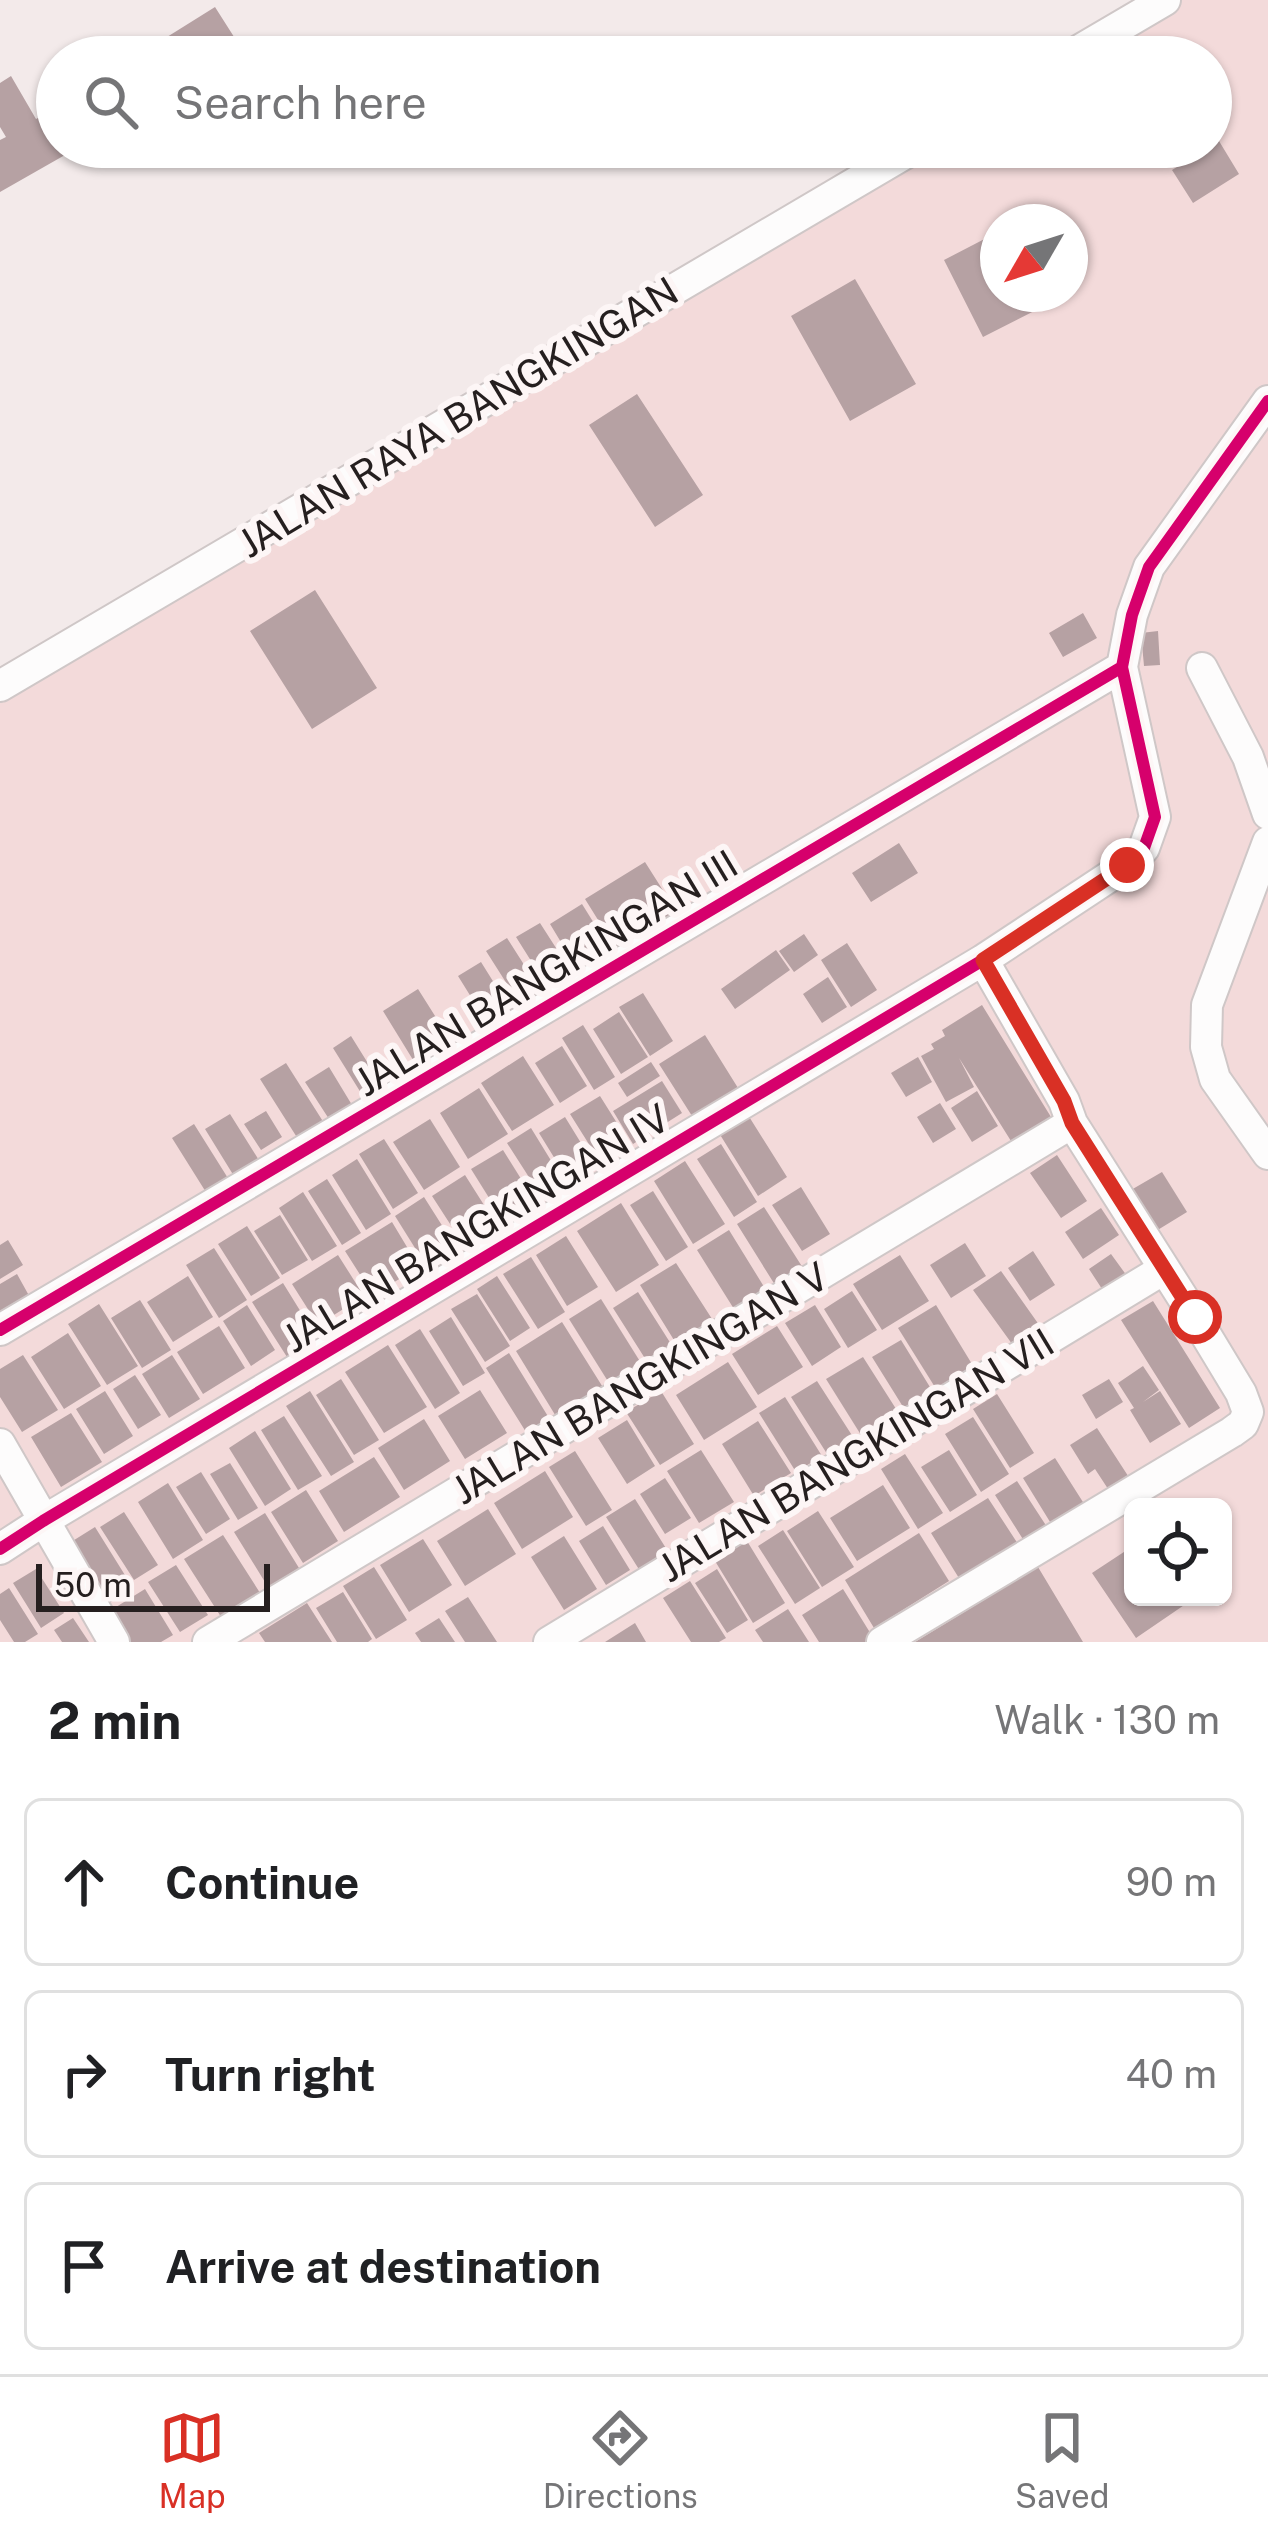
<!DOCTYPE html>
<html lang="en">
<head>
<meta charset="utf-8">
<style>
  :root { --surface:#fff; --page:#f6f6f6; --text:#202124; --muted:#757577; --line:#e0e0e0; --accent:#d93025 }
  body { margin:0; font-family:"Public Sans",sans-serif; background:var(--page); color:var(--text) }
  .controls { position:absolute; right:36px; bottom:36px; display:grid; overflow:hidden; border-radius:18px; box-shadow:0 3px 9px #0004 }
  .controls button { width:108px; height:108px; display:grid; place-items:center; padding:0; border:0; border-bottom:3px solid var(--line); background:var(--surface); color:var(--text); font:60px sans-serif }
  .compass { position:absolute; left:980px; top:204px; width:108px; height:108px; border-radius:50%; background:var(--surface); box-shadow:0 3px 9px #0004; rotate:231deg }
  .scale { position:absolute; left:36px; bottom:30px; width:234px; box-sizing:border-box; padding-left:12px; border:6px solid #251f1f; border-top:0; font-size:33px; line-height:42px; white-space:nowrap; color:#251f1f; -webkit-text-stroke:9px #fdf6f6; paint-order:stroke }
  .stop { position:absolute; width:36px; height:36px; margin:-27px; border:9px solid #d93025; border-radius:50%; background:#fff }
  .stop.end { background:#d93025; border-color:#fff; box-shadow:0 3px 12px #0008 }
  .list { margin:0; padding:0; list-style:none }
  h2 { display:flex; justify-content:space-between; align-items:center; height:156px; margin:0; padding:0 48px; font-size:51px }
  h2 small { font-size:39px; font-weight:400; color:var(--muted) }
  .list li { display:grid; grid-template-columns:78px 1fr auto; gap:36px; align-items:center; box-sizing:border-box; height:168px; margin:0 24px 24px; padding:0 24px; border:3px solid var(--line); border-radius:18px }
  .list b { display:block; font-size:45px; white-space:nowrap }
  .list em { font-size:39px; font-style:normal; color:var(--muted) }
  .icon { flex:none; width:66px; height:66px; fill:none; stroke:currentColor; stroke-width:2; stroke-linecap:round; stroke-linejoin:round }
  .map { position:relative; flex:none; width:1268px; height:1642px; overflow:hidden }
  .search { position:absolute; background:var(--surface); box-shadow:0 3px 9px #0004; left:36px; right:36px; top:36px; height:132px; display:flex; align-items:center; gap:30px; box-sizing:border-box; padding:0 42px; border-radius:66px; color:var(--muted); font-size:45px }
  .sheet { height:732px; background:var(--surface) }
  nav { display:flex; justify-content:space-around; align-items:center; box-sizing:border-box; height:168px; border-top:3px solid var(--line); background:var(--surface); font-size:33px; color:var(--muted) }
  nav a { display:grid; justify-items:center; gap:6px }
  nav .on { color:var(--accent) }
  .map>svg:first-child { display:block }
  .green { fill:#f3dada; fill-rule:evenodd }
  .building { fill:#b6a1a3 }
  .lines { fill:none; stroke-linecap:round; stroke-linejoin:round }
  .minor-casing { stroke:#cfc7c7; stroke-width:34 }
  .minor { stroke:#fdfcfc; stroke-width:30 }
  .cycleway-casing { stroke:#fdf6f6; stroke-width:20 }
  .cycleway { stroke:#d6006c; stroke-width:12 }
  .route { stroke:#d93025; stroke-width:15 }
  .labels { text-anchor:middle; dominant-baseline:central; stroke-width:12; stroke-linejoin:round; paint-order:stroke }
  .street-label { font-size:39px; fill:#251f1f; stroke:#fdf6f6 }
</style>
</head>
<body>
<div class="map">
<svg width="1268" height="1642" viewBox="0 0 1268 1642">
  <rect width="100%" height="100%" fill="#f3eaea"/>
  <!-- green -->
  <path class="green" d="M1181,0H1268V1642H0V680L926,147H1211V57H1082ZM998,222H1070V294H998ZM1133,1507H1223V1597H1133Z"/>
  <!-- building -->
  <path class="building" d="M215,7L243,51L232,57H180L167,37Z
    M11,76L36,119L57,108V147H79L0,192V140L6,137L0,127V83Z
    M1219,141L1239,174L1193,203L1172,170Z
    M998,232V294H1040L1046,305L983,337L944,260Z
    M855,279L916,384L850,421L791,316Z
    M637,394L703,495L655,527L589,425Z
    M315,590L377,688L312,729L250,631Z
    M1083,613L1097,638L1063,657L1049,633Z
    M1158,631L1160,665L1144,666L1141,633Z
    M899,843L918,873L871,902L852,873Z
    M645,862L678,914L618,952L585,899Z
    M582,904L612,952L579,972L550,924Z
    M540,923L574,976L550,991L516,937Z
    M804,934L818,955L794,972L779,951Z
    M507,938L542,993L521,1006L486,951Z
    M847,943L877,990L851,1007L821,960Z
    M776,950L790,970L735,1009L721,989Z
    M481,962L514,1015L491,1029L458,976Z
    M828,977L847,1007L822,1023L803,994Z
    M418,989L454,1046L418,1068L383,1011Z
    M643,993L673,1041L650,1056L619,1007Z
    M982,1005L1051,1117L1011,1141L959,1058L974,1087L946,1102L921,1056L934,1049L931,1044L945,1036L942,1030Z
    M619,1012L648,1057L621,1074L593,1029Z
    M583,1025L615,1077L594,1090L562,1038Z
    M705,1035L738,1088L692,1116L659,1064Z
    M351,1036L379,1081L361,1093L333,1048Z
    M562,1046L587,1086L560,1103L535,1063Z
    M523,1056L554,1105L512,1131L481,1083Z
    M918,1057L932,1082L906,1097L891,1073Z
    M651,1062L660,1076L627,1097L618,1083Z
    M286,1063L324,1123L298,1139L260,1079Z
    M329,1067L352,1105L329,1119L305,1082Z
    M662,1081L682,1113L633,1144L613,1111Z
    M479,1088L508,1134L468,1159L440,1113Z
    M977,1091L998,1126L972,1142L951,1108Z
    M600,1096L627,1139L597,1157L570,1114Z
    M940,1103L956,1129L933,1143L917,1117Z
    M266,1111L282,1137L261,1150L244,1124Z
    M230,1114L262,1165L237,1181L205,1129Z
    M748,1115L787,1177L758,1196L719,1133Z
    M565,1117L597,1169L571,1185L539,1133Z
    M430,1119L460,1167L424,1190L393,1142Z
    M194,1124L231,1183L209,1197L172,1138Z
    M531,1128L566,1185L543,1199L507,1143Z
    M384,1139L418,1193L393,1209L359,1154Z
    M721,1144L757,1202L734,1217L697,1159Z
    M503,1150L538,1206L506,1225L471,1169Z
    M1057,1155L1087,1201L1061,1218L1030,1173Z
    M357,1159L391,1214L366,1230L332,1175Z
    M685,1161L725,1224L693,1244L654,1181Z
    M1162,1172L1187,1212L1156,1231L1131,1190Z
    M465,1175L496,1224L463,1244L432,1196Z
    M327,1179L361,1233L342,1245L308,1191Z
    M801,1187L830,1234L802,1251L772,1205Z
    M653,1191L688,1247L666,1261L630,1205Z
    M303,1192L337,1246L312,1261L279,1208Z
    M424,1197L455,1246L425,1264L395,1216Z
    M621,1203L659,1265L616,1292L577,1231Z
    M764,1207L803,1268L775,1285L737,1224Z
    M1101,1208L1119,1235L1083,1259L1065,1232Z
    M280,1215L308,1260L282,1275L254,1231Z
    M392,1222L419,1267L373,1295L345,1251Z
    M247,1226L280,1278L251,1296L218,1244Z
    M729,1230L766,1290L734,1309L697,1250Z
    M566,1236L598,1287L567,1306L536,1255Z
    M8,1240L23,1265L0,1279V1245Z
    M965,1243L986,1276L951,1298L930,1265Z
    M214,1248L247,1300L219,1318L186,1265Z
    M1033,1251L1055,1285L1030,1301L1008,1268Z
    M1111,1254L1127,1276L1104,1292L1089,1269Z
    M338,1255L364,1296L318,1325L292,1284Z
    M900,1255L929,1301L882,1330L853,1284Z
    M531,1257L565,1312L538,1329L503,1274Z
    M676,1263L714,1322L677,1345L640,1285Z
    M1001,1271L1042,1329L1015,1348L973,1290Z
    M17,1274L32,1301L0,1319V1284Z
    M188,1276L213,1317L173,1342L147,1302Z
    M497,1276L530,1328L510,1341L477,1289Z
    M283,1283L317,1338L287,1357L252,1302Z
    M852,1291L877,1330L848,1348L824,1309Z
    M638,1292L671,1344L646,1360L613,1308Z
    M477,1294L510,1346L485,1362L451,1309Z
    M601,1299L641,1363L609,1383L569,1319Z
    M140,1300L171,1350L142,1368L111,1318Z
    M1153,1301L1220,1408L1189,1428L1121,1320Z
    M99,1304L138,1366L107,1385L68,1324Z
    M247,1305L275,1350L251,1366L223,1321Z
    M815,1305L841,1347L812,1366L785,1323Z
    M936,1305L975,1369L938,1392L898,1328Z
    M451,1317L485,1373L463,1386L429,1331Z
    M562,1322L604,1389L557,1418L516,1351Z
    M219,1326L245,1368L203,1394L177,1352Z
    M777,1326L803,1367L758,1395L732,1354Z
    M420,1329L460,1393L435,1409L395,1345Z
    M68,1333L101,1386L64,1409L31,1357Z
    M901,1340L933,1392L905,1410L872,1357Z
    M388,1345L427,1407L384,1433L345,1372Z
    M509,1353L549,1418L526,1432L486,1368Z
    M23,1355L58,1410L22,1432L0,1397V1369Z
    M172,1355L200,1399L169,1418L142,1374Z
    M863,1357L898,1412L861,1435L826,1379Z
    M728,1362L757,1407L704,1440L676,1395Z
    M1143,1366L1159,1390L1143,1402L1160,1391L1181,1424L1150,1443L1130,1410L1134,1408L1118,1383Z
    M135,1375L161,1415L138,1429L113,1389Z
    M341,1379L379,1440L354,1455L316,1395Z
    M1109,1379L1123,1402L1096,1419L1082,1395Z
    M817,1381L855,1440L829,1457L791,1397Z
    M480,1390L507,1433L465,1459L438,1416Z
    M105,1391L133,1436L104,1454L76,1409Z
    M310,1391L354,1462L331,1476L286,1406Z
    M661,1391L694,1444L660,1465L626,1412Z
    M997,1394L1034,1453L1010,1468L973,1409Z
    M785,1397L822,1456L796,1472L759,1413Z
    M71,1413L102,1462L61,1487L31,1437Z
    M284,1416L322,1476L298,1490L261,1430Z
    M973,1417L1009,1474L981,1492L945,1434Z
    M424,1419L450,1461L404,1490L378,1448Z
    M627,1420L655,1466L627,1484L598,1438Z
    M758,1421L791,1473L754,1496L722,1444Z
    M1097,1428L1132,1482L1112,1495L1095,1469L1088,1474L1070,1445Z
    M255,1431L291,1489L265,1506L229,1448Z
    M701,1450L734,1502L699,1523L667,1471Z
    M949,1450L977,1495L950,1512L921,1467Z
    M575,1451L612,1510L586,1526L549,1467Z
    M905,1454L943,1513L918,1529L881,1469Z
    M374,1457L400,1497L344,1532L319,1491Z
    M1055,1458L1088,1510L1055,1530L1023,1478Z
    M230,1463L258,1508L238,1520L210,1474Z
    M545,1471L573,1517L522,1549L494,1503Z
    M201,1472L230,1519L206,1534L176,1487Z
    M665,1478L691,1518L665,1534L640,1494Z
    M1017,1481L1049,1530L1026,1544L995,1495Z
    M168,1483L203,1540L173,1559L138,1502Z
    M883,1485L910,1528L857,1561L830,1518Z
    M306,1490L338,1541L303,1563L271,1512Z
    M988,1498L1020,1547L962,1583L931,1533Z
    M635,1499L669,1553L640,1571L606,1517Z
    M488,1509L516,1554L465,1586L437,1541Z
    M818,1511L854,1567L822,1587L787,1531Z
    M124,1512L158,1565L134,1580L100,1527Z
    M265,1513L299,1568L268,1587L234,1532Z
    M603,1526L630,1570L606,1585L579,1541Z
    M95,1527L133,1588L109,1603L71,1542Z
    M783,1530L820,1588L795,1604L758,1546Z
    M919,1533L949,1581L874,1628L845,1580Z
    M223,1535L262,1596L223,1620L184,1559Z
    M564,1536L597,1589L564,1610L531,1557Z
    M423,1539L452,1585L409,1612L380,1565Z
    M747,1541L785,1603L753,1623L715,1561Z
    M1133,1546V1597H1196L1136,1638L1092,1573Z
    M176,1565L208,1615L180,1632L148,1582Z
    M374,1567L407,1620L376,1639L343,1586Z
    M1038,1567L1083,1642H915Z
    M36,1569L64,1613L41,1628L13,1583Z
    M717,1569L748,1620L727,1633L695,1583Z
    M690,1581L726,1638L719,1642H691L663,1598Z
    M9,1588L38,1634L25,1642H14L0,1620V1594Z
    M145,1589L173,1635L161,1642H127L108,1612Z
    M843,1589L874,1639L869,1642H819L802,1615Z
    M343,1592L372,1639L368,1642H337L316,1608Z
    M468,1597L497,1642H465L445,1611Z
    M307,1603L332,1642H265L259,1633Z
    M788,1609L809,1642H763L755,1630Z
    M73,1618L89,1642H62L54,1630Z
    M439,1618L455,1642H421L415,1633Z
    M635,1623L646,1642H605Z"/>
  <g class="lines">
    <!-- minor casing -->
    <g class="minor-casing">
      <path id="minor" d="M1068,57L1165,0
        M1202,668L1248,757L1268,814
        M0,686L916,147
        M1268,842L1207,1005L1206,1047L1215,1079L1268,1154
        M0,1330L1122,667
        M0,1444L114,1642
        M0,1549L43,1521L983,960L1127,865L1144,848L1155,817L1122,667L1132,615L1149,567L1268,401
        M208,1642L1072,1123
        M549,1642L1164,1269
        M882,1642L1232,1432L1243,1424L1248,1412L1241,1393L1195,1317L1072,1123L1064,1101L983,960"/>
    </g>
    <!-- minor -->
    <use href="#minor" class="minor"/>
    <!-- cycleway casing -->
    <g class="cycleway-casing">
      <path id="cycleway" d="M0,1330L1122,667
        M0,1549L43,1521L983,960L1127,865L1144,848L1155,817L1122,667L1132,615L1149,567L1268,401"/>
    </g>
    <!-- cycleway -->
    <use href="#cycleway" class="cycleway"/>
  </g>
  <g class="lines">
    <!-- route -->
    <path class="route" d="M1127,865L983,960L1064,1101L1072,1123L1195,1317"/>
  </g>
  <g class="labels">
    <!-- street labels -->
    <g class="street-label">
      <text transform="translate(458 417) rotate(-31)">JALAN RAYA BANGKINGAN</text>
      <text transform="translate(546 973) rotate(-31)">JALAN BANGKINGAN III</text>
      <text transform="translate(476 1228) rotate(-31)">JALAN BANGKINGAN IV</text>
      <text transform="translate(640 1383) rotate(-31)">JALAN BANGKINGAN V</text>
      <text transform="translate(856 1455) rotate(-31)">JALAN BANGKINGAN VII</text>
    </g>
  </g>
</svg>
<div class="controls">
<button><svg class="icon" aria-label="locate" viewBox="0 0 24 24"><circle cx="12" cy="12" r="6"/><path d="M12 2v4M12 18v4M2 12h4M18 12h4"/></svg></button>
</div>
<svg class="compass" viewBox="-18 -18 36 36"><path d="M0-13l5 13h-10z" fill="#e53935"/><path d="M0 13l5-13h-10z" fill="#757577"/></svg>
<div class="scale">50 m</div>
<div class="stop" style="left:1195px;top:1317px"></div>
<div class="stop end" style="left:1127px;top:865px"></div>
<div class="search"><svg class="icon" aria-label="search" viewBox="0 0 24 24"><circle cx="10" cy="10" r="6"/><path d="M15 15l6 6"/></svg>Search here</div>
</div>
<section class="sheet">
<h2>2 min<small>Walk · 130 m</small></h2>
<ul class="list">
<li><svg class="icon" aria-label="ahead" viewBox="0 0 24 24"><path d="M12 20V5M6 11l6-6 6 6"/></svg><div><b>Continue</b></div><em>90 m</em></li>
<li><svg class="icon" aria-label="right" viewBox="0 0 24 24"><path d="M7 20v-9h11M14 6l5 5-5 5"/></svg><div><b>Turn right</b></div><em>40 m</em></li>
<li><svg class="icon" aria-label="arrive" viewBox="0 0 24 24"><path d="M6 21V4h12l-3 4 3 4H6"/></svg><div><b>Arrive at destination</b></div></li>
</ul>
</section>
<nav>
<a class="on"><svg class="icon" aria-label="map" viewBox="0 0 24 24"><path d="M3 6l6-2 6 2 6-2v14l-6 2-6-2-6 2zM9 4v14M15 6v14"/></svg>Map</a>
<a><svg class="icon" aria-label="directions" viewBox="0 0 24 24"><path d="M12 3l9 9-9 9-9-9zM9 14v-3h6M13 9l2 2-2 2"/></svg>Directions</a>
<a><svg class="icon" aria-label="saved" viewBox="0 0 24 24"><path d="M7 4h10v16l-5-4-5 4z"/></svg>Saved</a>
</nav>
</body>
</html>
